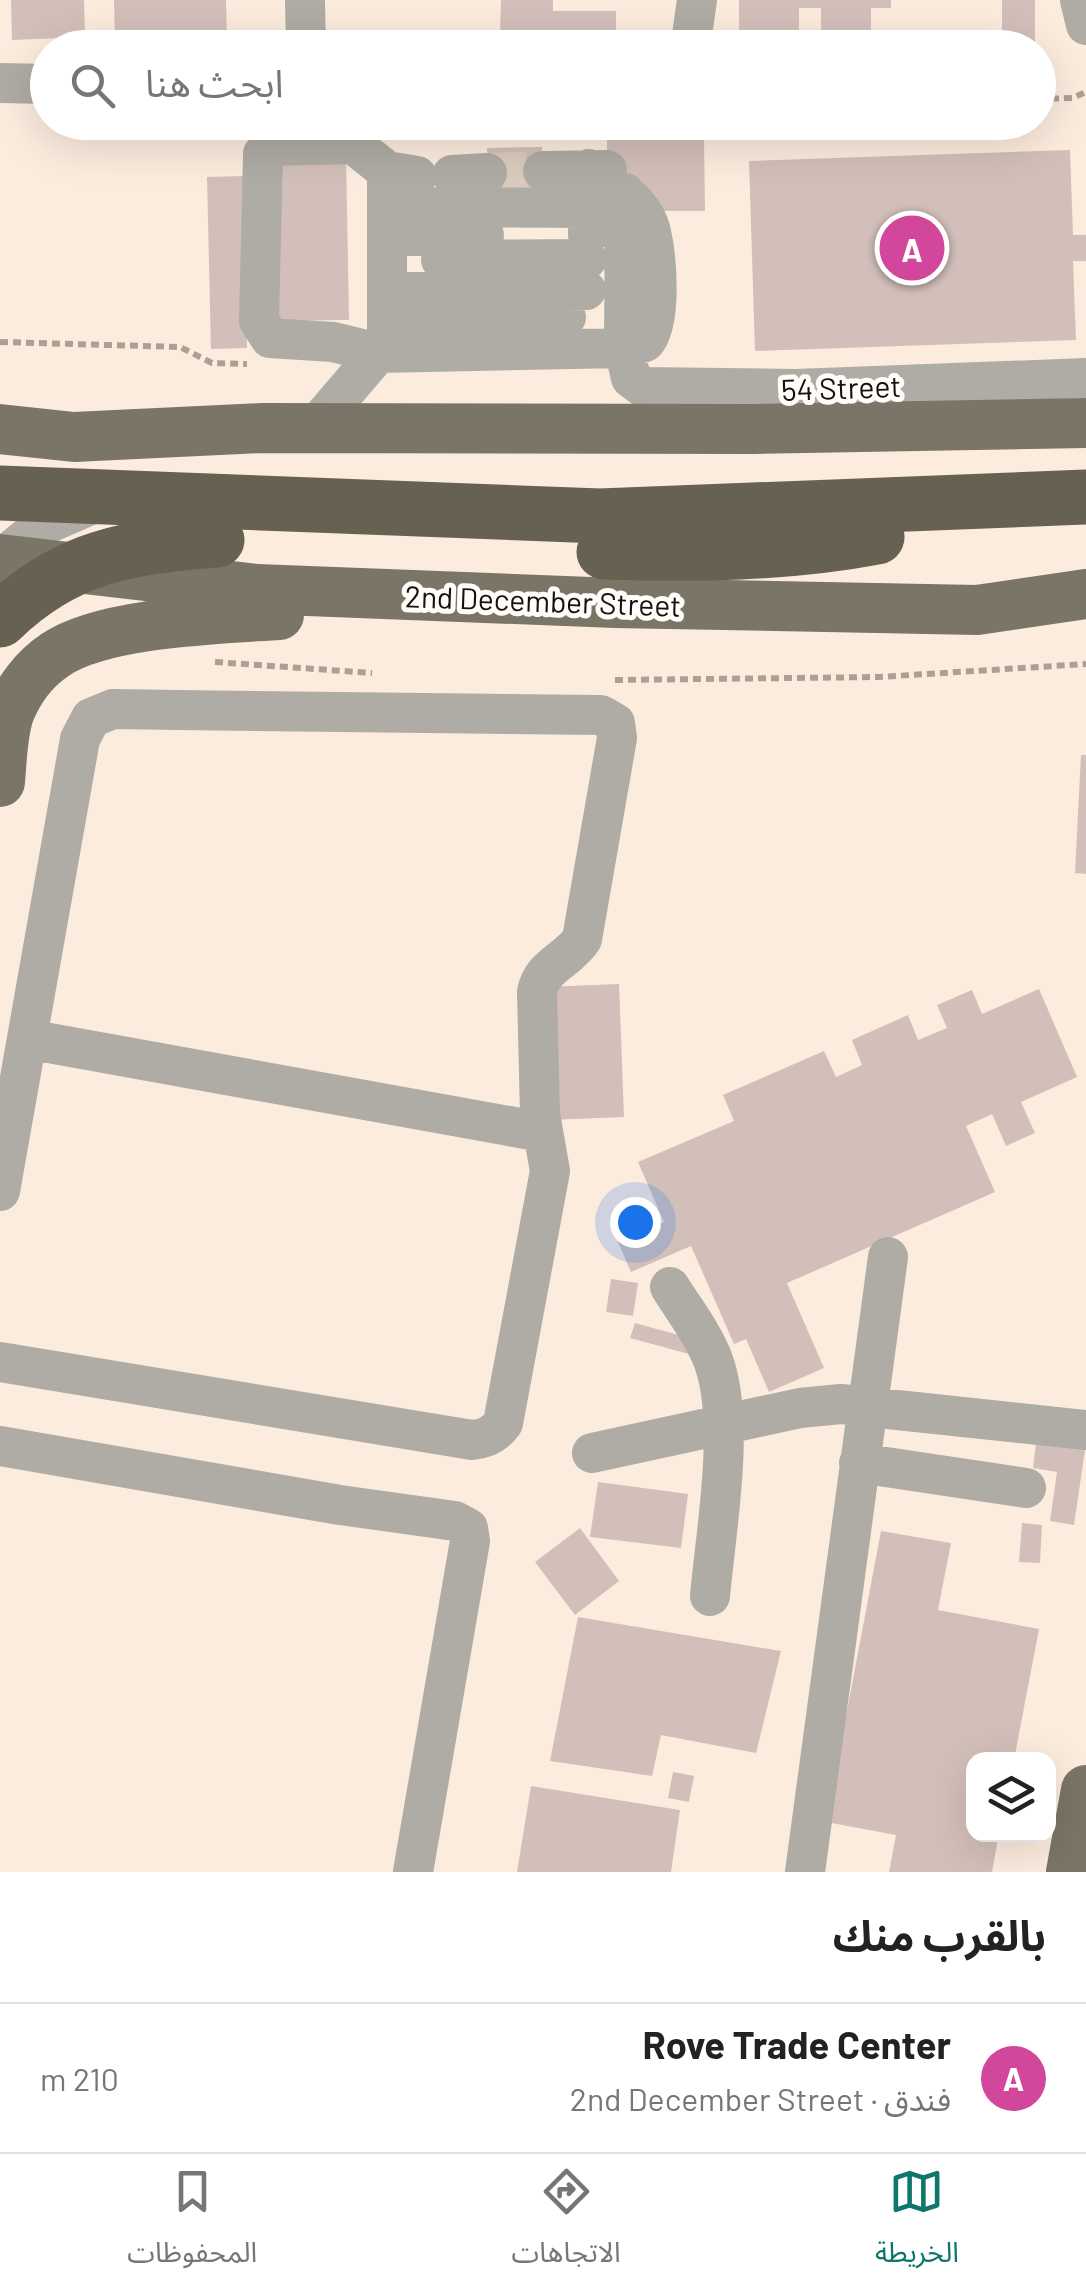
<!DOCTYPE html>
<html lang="ar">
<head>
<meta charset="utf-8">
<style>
  :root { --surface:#fff; --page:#f6f6f6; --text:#222; --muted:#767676; --line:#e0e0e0; --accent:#0f766e }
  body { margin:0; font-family:Barlow,"Noto Sans Arabic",sans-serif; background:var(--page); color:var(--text); direction:rtl }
  .controls { position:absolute; right:30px; bottom:30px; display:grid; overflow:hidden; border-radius:20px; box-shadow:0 10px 40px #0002 }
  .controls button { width:90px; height:90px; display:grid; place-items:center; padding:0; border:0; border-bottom:2px solid var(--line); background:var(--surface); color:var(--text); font:50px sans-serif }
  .you { position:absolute; left:635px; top:1222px; width:35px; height:35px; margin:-25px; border:8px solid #fff; border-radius:50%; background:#1a73e8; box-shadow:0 0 0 15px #1a73e833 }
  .badge { display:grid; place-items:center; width:65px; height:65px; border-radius:50%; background:var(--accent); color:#fff; font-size:32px; font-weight:700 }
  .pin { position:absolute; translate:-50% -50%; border:5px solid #fff; box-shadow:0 2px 10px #0006 }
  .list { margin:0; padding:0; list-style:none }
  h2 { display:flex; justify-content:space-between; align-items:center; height:130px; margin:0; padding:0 40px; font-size:42px }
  h2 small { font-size:32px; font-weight:400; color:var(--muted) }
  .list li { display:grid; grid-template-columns:65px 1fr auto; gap:30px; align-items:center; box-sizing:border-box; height:150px; padding:0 40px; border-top:2px solid var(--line) }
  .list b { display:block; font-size:38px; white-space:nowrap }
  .list p { margin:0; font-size:32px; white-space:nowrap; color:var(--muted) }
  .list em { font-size:32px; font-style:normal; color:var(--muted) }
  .icon { flex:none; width:55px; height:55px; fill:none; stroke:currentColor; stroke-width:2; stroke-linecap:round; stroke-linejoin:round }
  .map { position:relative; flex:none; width:1086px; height:1872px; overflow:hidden; direction:ltr }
  .search { position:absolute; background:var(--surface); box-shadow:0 10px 40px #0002; left:30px; right:30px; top:30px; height:110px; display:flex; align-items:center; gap:25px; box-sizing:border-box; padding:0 35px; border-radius:55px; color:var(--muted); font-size:38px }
  .sheet { height:280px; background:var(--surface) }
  nav { display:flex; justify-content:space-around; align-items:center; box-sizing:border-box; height:140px; border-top:2px solid var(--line); background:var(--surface); font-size:28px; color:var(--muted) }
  nav a { display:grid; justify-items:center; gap:5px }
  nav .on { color:var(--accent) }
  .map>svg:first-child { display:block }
  .building { fill:#d3bfb9 }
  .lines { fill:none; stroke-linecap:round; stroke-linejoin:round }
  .minor-tunnel { stroke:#dacbbe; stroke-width:40; stroke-dasharray:40 20; stroke-linecap:butt }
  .path { stroke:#aca095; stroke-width:6; stroke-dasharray:8 5; stroke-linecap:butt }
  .minor { stroke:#afaca5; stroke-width:40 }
  .major { stroke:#7a7567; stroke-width:50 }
  .highway { stroke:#676152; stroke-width:55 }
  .highway-bridge { stroke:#676152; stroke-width:55 }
  .labels { text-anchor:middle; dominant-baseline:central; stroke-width:10; stroke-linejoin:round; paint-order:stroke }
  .street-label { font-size:30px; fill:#16110c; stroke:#fffcf9 }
</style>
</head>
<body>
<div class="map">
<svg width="1086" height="1872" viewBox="0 0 1086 1872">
  <rect width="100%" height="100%" fill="#fcecde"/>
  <!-- building -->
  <path class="building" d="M11,0H84L85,37L12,40Z
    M114,0H226L227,41L115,42Z
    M501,0H553V11H616V34L500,33Z
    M739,0H891V8H871V45L821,46V8H799V48H739Z
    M1002,0H1035V44H1002Z
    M704,138L705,211H653V193H607V140Z
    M542,147L543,189L488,190L487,148Z
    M1070,150L1073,235H1086V261H1073L1076,340L755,351L749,161Z
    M346,152L349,320L273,321L270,154Z
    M243,176L247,348L211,349L207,177Z
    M1081,755H1086V874L1075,873Z
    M619,984L624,1117L549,1120L545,987Z
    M1039,989L1077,1077L1021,1102L1035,1133L1006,1146L992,1114L966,1126L995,1192L787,1283L824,1368L769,1392L746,1339L734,1344L691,1246L631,1272L618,1242L664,1222L638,1162L734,1121L723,1095L824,1051L836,1077L862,1065L852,1040L908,1015L918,1040L947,1028L937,1005L972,990L982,1014Z
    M611,1279L638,1283L633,1316L606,1312Z
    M635,1323L693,1339L689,1354L630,1338Z
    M1036,1443L1085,1450L1074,1525L1050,1521L1057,1472L1033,1468Z
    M598,1482L688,1494L681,1548L590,1537Z
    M1022,1523L1042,1525L1040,1563L1019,1562Z
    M580,1528L619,1581L575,1615L535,1562Z
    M881,1531L951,1543L938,1610L1039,1629L1014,1760H974V1834H999L992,1872H889L896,1835L826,1822Z
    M578,1617L781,1651L756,1753L661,1735L652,1776L550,1761Z
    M673,1772L694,1776L689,1802L668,1798Z
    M531,1786L680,1810L671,1872H517Z"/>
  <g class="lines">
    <!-- minor-tunnel -->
    <path class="minor-tunnel" d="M487,173L543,171"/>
    <!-- path -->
    <path class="path" d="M1038,99L1072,98L1086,92
      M0,342L180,347L212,363L247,364
      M215,662L372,673
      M615,680L879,677L1086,664"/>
    <!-- minor -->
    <path class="minor" d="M305,0L306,48
      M1080,0L1086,25
      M687,48L691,42L697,0
      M0,83L48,84
      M543,171L607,170
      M452,175L487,173
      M417,176L387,171L353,144L271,146L263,154L259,321L270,338L333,342L378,353L624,348L625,193
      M631,199C640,208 648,219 651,232C657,258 662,324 645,342L624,348L631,378L643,387L796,389L1086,378
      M388,207L588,208
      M588,235L589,169
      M388,236L484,235
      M441,260L587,259
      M388,292L586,290
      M388,322L566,317
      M313,429L378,353L387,333V171
      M0,560L40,527L100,501
      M27,1039L542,1132
      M0,1191L80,739L91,718L113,709L177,710L601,715L615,723L617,738L582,939C568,961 542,965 537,992L540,1114L550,1171L503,1423C495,1434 486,1439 472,1440L0,1362
      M670,1287C685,1311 703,1334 713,1360C736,1422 716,1529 710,1596
      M0,1446L340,1505L455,1521L468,1528L470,1541L413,1872
      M592,1453L800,1408L841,1404L1086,1430
      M859,1463L1026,1488
      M805,1872L888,1257"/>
    <!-- major -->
    <path class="major" d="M0,429L74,437L263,428L754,429L1086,423
      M0,559L257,589L616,603L977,610L1086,594
      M0,782C2,760 2,736 9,714C18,691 34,669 55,655C103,622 220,619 279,615
      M1071,1872L1086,1790"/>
    <!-- highway -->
    <path class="highway" d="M0,493L600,516L1086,497
      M604,552C694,555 788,554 877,537"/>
    <!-- highway-bridge -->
    <path class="highway-bridge" d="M0,620C66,556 128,547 217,540"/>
  </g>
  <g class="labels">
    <!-- street labels -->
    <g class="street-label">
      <text transform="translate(841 387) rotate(-2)">54 Street</text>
      <text transform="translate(543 600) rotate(2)">2nd December Street</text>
    </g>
  </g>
</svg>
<div class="controls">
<button><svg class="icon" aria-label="layers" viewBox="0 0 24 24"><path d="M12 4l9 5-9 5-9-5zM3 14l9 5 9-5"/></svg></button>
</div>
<div class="you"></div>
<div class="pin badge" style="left:912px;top:248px;background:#d1479c">A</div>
<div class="search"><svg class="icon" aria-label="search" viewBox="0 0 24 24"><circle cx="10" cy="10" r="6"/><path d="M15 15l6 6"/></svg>ابحث هنا</div>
</div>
<section class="sheet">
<h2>بالقرب منك<small></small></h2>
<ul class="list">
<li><span class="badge" style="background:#d1479c">A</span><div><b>Rove Trade Center</b><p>فندق · 2nd December Street</p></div><em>210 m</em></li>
</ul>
</section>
<nav>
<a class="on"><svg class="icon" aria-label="map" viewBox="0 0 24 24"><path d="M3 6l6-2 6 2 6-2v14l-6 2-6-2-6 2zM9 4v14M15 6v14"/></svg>الخريطة</a>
<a><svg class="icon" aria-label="directions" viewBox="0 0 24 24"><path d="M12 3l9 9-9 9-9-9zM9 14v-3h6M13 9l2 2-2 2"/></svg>الاتجاهات</a>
<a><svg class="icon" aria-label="saved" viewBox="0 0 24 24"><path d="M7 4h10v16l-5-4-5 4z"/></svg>المحفوظات</a>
</nav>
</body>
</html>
